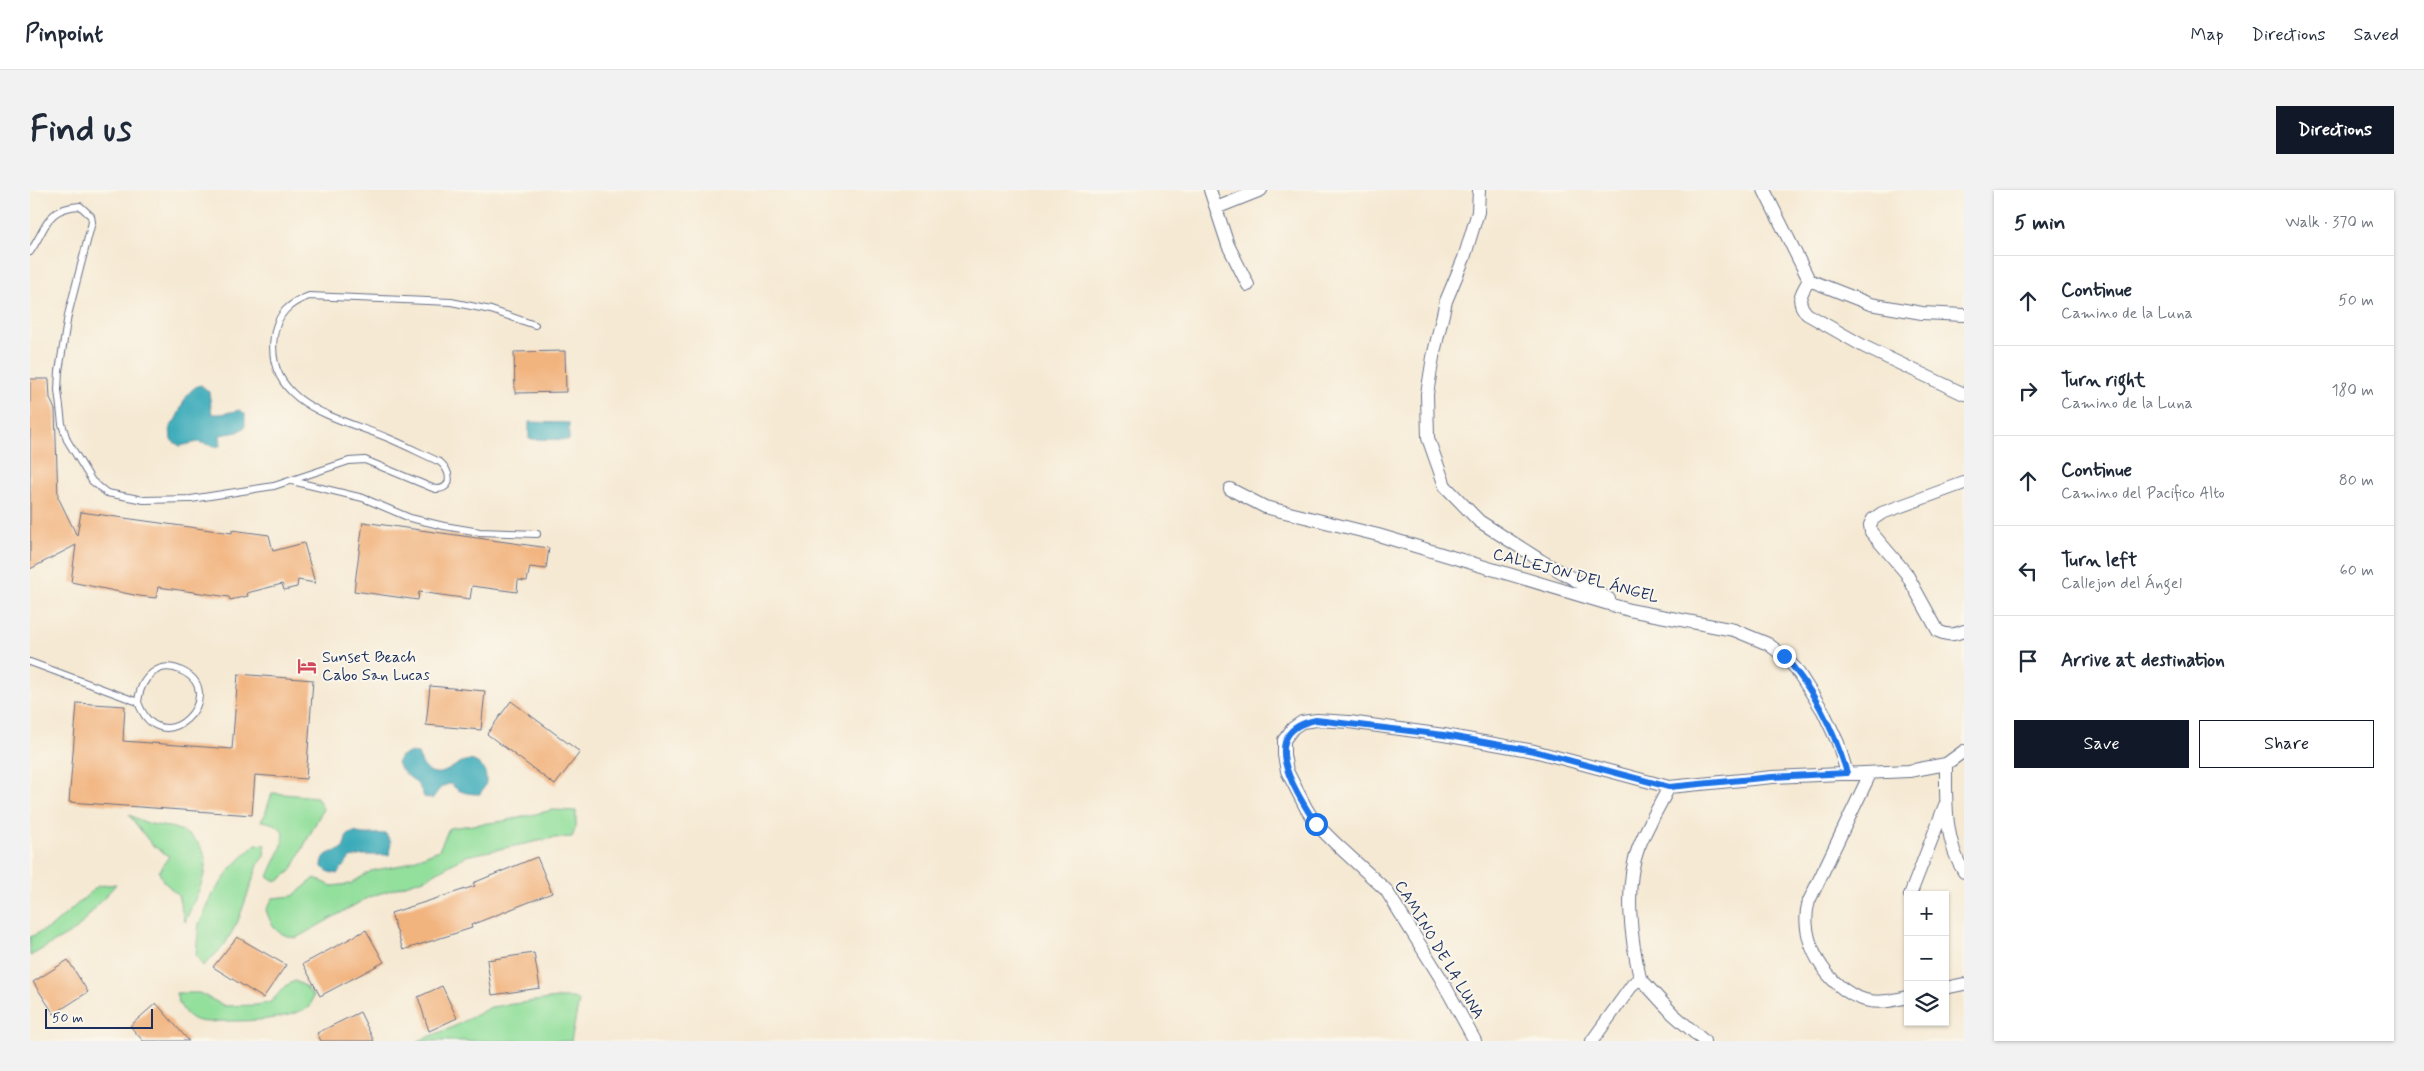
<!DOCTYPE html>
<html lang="en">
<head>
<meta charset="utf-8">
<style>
  :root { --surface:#fff; --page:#f2f2f3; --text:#1f2937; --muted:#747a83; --line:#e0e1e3; --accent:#111827 }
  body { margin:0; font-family:Mynerve,sans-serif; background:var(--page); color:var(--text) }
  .controls { position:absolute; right:15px; bottom:15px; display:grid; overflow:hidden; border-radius:0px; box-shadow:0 1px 4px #0004 }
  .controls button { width:45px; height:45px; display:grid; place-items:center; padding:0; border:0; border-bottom:1px solid var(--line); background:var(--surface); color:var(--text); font:25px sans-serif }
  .scale { position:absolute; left:15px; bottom:12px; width:108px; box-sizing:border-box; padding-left:5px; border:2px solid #1b2f5e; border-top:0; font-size:14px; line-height:18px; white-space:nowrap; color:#1b2f5e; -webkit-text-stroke:4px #fbf7ec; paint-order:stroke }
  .stop { position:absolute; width:15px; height:15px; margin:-11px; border:4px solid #1a73e8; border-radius:50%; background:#fff }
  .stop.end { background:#1a73e8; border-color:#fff; box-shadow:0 1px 5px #0008 }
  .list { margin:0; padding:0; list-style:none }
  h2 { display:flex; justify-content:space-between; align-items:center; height:65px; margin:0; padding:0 20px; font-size:21px }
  h2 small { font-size:16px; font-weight:400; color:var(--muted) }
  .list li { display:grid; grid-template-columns:32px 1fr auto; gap:15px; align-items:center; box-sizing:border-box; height:90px; padding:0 20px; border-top:1px solid var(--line) }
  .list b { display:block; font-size:19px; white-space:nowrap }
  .list p { margin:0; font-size:16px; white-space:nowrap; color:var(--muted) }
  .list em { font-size:16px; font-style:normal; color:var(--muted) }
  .actions { display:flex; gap:10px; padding:15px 20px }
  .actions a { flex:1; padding:11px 0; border:1px solid var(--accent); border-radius:0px; text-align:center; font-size:18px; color:var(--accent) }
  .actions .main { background:var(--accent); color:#fff }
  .icon { flex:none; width:28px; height:28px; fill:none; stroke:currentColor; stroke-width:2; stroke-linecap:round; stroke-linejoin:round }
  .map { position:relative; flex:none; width:1934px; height:851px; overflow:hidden; border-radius:0px }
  header { display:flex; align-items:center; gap:30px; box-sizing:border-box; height:70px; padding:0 25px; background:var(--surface); border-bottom:1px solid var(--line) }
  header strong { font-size:24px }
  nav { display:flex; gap:28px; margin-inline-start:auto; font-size:18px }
  .intro { display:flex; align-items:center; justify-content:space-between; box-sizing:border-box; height:120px; padding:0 30px }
  h1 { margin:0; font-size:35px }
  .button { padding:12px 22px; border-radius:0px; background:var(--accent); color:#fff; font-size:18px; font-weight:700 }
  main { display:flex; gap:30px; padding:0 30px }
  aside { flex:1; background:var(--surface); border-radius:0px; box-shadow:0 1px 4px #0004 }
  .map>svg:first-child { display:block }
  .green { fill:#93df9c; stroke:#57877d }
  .water { fill:#3babb9; stroke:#2b6d8c }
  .building { fill:#f2b47f }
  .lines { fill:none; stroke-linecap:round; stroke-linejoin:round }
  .service-casing { stroke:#677087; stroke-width:8 }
  .minor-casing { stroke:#677087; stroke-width:14 }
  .service { stroke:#fff; stroke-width:6 }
  .minor { stroke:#fff; stroke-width:12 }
  .route { stroke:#1a73e8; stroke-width:6 }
  .labels { text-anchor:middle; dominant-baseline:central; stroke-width:4; stroke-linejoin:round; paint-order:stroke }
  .street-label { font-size:16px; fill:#1b2f5e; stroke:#fbf7ec }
  .poi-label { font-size:16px; fill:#1b2f5e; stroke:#fbf7ec; text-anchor:start }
</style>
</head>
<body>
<header>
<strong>Pinpoint</strong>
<nav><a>Map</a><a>Directions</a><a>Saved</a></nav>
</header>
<div class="intro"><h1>Find us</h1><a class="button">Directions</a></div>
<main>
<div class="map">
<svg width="1934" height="851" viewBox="0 0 1934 851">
  <rect width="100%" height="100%" fill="#fbf7ec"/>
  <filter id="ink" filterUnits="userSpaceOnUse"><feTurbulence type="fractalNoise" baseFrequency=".02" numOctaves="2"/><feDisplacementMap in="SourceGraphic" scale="10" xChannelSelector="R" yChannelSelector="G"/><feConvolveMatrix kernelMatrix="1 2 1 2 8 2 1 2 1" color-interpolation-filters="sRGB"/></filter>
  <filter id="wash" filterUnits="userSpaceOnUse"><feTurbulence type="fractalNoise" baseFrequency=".0096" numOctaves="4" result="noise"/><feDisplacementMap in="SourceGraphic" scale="20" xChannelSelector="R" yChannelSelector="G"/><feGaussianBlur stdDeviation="1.12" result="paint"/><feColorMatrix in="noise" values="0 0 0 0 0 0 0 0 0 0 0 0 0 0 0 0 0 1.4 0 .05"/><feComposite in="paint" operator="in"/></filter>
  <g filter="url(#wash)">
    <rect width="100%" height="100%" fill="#f5e9d3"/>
    <!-- green -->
    <path class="green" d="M242,603L287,607L293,619L261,681L248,691L238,688C244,666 273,636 231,631L235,625Z
      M523,620L546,621V637L542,647L523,648L436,666L397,688L339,707L266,748C246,744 243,739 236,720L243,708L263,706L285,688L302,696L320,694L341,681L371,675L409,660L419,638L474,631Z
      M99,625C106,628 113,632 121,634C128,636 136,636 144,638C197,658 170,695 155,732L148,705L133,691L129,682L139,666L122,655Z
      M226,654L235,655L234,666L228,675L208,731L194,756L173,776L166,765L169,734L183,704L203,676Z
      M86,694L47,739L0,766V747L21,737L68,696Z
      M265,791L275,796L283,806L280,817C252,830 227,831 196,831C188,831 177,833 169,831C156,829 148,814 146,803H169L195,816L227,815L241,812L255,796Z
      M527,808H543L549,811L541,851H388L421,838L461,817Z"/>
    <!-- water -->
    <path class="water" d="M171,195L179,202L182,224H191L210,220L215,224V237L208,242L190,245L191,255L187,257L168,252L150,256L141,250L140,237C152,225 153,199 171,195Z
      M499,232L539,233V250L499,249Z
      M382,562L388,564C392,573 394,581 405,583C421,586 434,559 451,576C455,580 456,585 456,590C456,596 453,599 450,604C438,604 429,603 421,594C411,594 407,603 402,609L394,607C387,586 375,589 367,573L371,566Z
      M324,642C336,646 344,643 356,644L361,652L359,665H333L320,668L307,684L299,682L292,677C292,662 301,663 313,659L317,645Z"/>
    <g id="blocks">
      <!-- building -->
      <path class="building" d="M535,161L536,202L485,203L484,162Z
        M0,189H19L20,208L25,220L28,307L47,346L51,322L202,343V340L239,345L243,361L274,353L285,393L268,390L267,397L254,400L252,394L217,403L218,406L200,410L199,407L128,397L126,408L109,406L41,392L46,355L0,379Z
        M333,332L519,358L516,379L500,377L497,391L488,390L487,402L442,396L440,409L389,402L388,410L324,401Z
        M208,484L283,490L276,589L225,585L222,625L39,612L47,513L95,516L93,551L202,559Z
        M400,496L455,501L451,540L396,535Z
        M481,511L550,562L525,595L457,544Z
        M507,667L522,703L441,735L442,738L373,760L361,723L445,696L443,693Z
        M336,740L354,772L290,806L273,774Z
        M207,747L256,775L233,808L183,777Z
        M504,763L510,798L462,805L457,770Z
        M38,770L58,802L24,824L3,792Z
        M412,796L427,828L399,841L388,807Z
        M126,813L159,851H113L100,836Z
        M330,822L344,851H291L287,843Z"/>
    </g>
  </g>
  <g filter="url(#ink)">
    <use href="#blocks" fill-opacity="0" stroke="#677087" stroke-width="1"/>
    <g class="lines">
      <!-- service casing -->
      <g class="service-casing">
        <path id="service" d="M0,62C17,38 15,18 50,16L61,26L62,32L38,125L29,181L28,200L32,234L37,250L62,291L77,303L114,310L161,309L244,296L319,271L335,270L405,299C424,300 421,281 410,272C392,264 375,255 358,248C310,228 234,215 244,146C247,124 259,113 279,106L421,112L461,120L505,135
          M262,291L333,308L380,328L414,336L450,342L507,344
          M0,472L108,512C131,576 201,504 152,481C128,469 110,489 108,512"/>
      </g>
      <!-- minor casing -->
      <g class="minor-casing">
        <path id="minor" d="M1180,0L1198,55L1218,95
          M1449,0L1448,22L1434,68L1416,111L1403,167L1397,204L1398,248L1415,296L1449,331L1510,370L1579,409
          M1734,0L1779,90
          M1186,18L1231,0
          M1779,90C1771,104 1765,111 1777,124L1835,157L1934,204
          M1779,90L1840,114L1892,123L1934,125
          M1934,293L1852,323L1843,329L1840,335L1841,342L1876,383L1908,441C1918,446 1924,445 1934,441
          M1200,299L1235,317L1348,345L1599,420L1704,440L1738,454L1754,466L1766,479L1793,521L1808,553L1817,583
          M1916,574C1916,609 1914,651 1934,682
          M1840,584L1779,711C1767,749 1797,799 1835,810C1849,814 1864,810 1878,807
          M1880,705L1915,615
          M1610,788L1643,824L1674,851
          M1915,798L1934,794
          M1445,851L1410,787L1356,700L1305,653L1286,634L1276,618L1257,581L1254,565V550L1263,538L1272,532L1287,530L1319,532L1414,545L1504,561L1639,597L1743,587L1879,581L1916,574L1934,561
          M1562,851L1603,794L1610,788C1601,750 1594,697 1608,659C1616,638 1629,617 1639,597"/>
      </g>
      <!-- service -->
      <use href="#service" class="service"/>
      <!-- minor -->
      <use href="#minor" class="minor"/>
    </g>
  </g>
  <g class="lines" filter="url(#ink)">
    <!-- route -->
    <path class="route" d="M1286,634C1266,602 1225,541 1286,530L1414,545L1504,561L1639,597L1742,587L1817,583C1804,540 1784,500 1754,466"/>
  </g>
  <!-- icons -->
  <defs>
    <g id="hotel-bare" transform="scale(1.5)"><path d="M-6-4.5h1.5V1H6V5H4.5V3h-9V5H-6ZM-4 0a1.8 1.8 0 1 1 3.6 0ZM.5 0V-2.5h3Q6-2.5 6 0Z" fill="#d1495b" stroke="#fbf7ec" stroke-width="2.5" paint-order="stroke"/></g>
  </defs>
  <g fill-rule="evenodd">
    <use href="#hotel-bare" x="277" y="476"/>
  </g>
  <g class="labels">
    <!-- street labels -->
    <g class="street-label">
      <text transform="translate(1546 386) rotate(15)">CALLEJON DEL ÁNGEL</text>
      <text transform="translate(1409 760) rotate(59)">CAMINO DE LA LUNA</text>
    </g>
    <!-- poi labels -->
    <g class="poi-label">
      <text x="292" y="467">Sunset Beach<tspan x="292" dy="18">Cabo San Lucas</tspan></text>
    </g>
  </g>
</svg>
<div class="controls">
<button>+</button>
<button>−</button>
<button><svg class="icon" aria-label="layers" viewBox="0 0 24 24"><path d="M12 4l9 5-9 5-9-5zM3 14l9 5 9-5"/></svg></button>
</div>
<div class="scale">50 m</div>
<div class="stop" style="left:1286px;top:634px"></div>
<div class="stop end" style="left:1754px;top:466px"></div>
</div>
<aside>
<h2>5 min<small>Walk · 370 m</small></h2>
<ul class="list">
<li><svg class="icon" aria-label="ahead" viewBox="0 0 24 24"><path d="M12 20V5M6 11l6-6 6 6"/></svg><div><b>Continue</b><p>Camino de la Luna</p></div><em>50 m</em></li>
<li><svg class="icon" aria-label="right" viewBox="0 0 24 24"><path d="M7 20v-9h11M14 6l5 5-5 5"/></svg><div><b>Turn right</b><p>Camino de la Luna</p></div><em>180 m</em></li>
<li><svg class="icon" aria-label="ahead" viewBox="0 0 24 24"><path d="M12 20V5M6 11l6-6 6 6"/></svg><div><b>Continue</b><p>Camino del Pacifico Alto</p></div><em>80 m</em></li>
<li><svg class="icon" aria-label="left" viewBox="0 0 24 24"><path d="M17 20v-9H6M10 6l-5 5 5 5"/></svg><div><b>Turn left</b><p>Callejon del Ángel</p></div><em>60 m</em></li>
<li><svg class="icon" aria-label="arrive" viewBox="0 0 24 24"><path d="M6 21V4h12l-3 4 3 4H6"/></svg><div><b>Arrive at destination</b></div></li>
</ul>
<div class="actions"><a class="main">Save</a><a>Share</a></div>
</aside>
</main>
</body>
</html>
